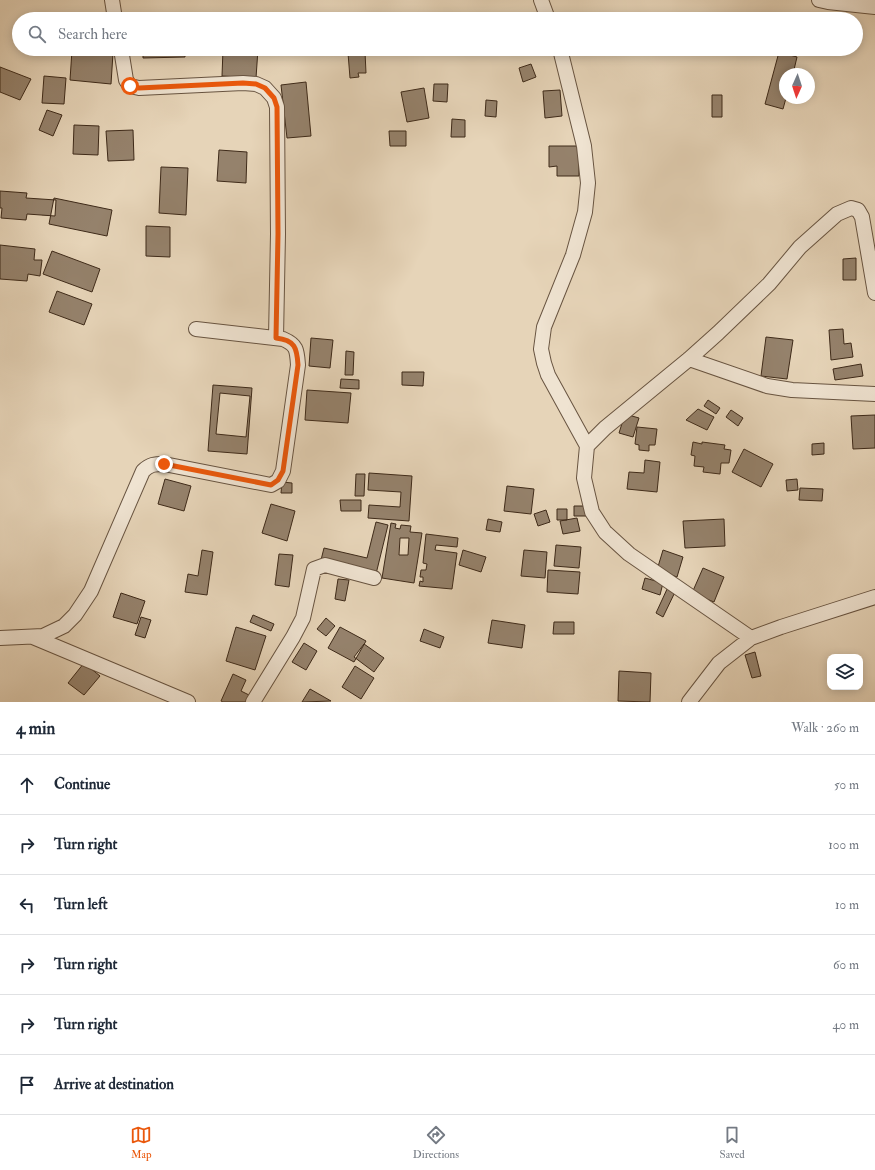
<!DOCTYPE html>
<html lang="en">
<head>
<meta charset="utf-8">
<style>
  :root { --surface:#fff; --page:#f2f2f3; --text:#1f2937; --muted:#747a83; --line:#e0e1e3; --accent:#ea580c }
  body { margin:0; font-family:"IM FELL Double Pica",serif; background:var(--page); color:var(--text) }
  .controls { position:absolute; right:12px; bottom:12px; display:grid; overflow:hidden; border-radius:8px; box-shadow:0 2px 10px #0003 }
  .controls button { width:36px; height:36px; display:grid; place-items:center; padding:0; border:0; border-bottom:1px solid var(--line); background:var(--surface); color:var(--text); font:20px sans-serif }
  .compass { position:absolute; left:779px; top:68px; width:36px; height:36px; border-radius:50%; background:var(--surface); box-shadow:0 2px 10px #0003; rotate:183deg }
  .stop { position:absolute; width:12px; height:12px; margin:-9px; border:3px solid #ea580c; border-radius:50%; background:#fff }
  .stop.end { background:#ea580c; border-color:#fff; box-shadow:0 1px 4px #0008 }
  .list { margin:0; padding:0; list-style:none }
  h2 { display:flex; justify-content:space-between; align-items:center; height:52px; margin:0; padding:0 16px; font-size:17px }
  h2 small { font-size:13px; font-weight:400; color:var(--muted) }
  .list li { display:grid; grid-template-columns:26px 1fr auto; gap:12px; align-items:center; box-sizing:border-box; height:60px; padding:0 16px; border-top:1px solid var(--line) }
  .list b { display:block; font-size:15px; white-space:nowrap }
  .list em { font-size:13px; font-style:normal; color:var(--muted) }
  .icon { flex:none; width:22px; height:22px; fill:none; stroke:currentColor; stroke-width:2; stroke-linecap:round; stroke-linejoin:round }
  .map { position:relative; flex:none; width:875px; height:702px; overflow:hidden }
  .search { position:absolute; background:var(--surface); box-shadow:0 2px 10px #0003; left:12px; right:12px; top:12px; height:44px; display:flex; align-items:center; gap:10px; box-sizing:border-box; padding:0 14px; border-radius:22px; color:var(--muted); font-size:15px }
  .sheet { height:412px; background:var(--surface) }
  nav { display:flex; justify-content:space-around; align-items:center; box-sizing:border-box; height:56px; border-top:1px solid var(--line); background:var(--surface); font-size:11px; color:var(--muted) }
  nav a { display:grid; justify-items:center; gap:2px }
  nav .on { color:var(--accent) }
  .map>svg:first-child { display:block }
  .building { fill:#95826c; stroke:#3e2a19; fill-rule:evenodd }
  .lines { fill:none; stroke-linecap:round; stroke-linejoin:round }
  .minor-casing { stroke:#685441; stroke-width:16 }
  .minor { stroke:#efe3d1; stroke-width:14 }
  .route { stroke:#ea580c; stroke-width:5 }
</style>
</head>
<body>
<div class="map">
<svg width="875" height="702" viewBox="0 0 875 702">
  <rect width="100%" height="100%" fill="#e6d4b8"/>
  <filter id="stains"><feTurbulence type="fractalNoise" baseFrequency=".005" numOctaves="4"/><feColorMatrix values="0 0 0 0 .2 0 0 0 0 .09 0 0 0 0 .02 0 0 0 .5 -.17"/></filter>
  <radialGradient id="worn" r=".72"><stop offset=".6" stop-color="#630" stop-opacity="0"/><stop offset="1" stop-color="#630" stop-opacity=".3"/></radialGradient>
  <!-- building -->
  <path class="building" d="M143,49H185V57L143,58Z
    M223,49H258L256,78L222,76Z
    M72,50L113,53L111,84L70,80Z
    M365,52L366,73H358L359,77L350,78L348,53Z
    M779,52L797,57L793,74H785V98H786L783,109L765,104Z
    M531,64L536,77L523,82L519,68Z
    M0,67L31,79L20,100L0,92Z
    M44,76L66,78L64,104L42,103Z
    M306,82L311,136L287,138L281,85Z
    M434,84H448L447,102L433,101Z
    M424,88L429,118L407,122L401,92Z
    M560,90L562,116L545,118L543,91Z
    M712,95H722V117H712Z
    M486,100L497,101L496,117L485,116Z
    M47,110L62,115L53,136L39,130Z
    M452,119L465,120V137H451Z
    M74,125L99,126L98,155L73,154Z
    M133,130L134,160L108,161L106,131Z
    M389,131H406V146H390Z
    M549,146H579V176H557V166L549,167Z
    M219,150L247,152L246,183L217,181Z
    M161,167L188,168L186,215L159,213Z
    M0,191L27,193L26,198L56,200L55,216L27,214L26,220L1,218L2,208H0Z
    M54,198L112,210L107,236L49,224Z
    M146,226L170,227V257L146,256Z
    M0,245L35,249L34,260H42L40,276L28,274L27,281L0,279Z
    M52,251L100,269L92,292L43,274Z
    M856,258V280H843V259Z
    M57,291L92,304L84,325L49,312Z
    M843,329L844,344L851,343L853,357L831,360L829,330Z
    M766,337L793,340L787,379L761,376Z
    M311,338L333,340L330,368L309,366Z
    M346,351L354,352L353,375H345Z
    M861,364L863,376L835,380L833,369Z
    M402,372H424L423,386L402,385Z
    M341,379L359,380V389L340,388Z
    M213,385L252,388L247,454L208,451Z
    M307,390L351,393L348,423L305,420Z
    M220,393L250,396L246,437L216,434Z
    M708,400L720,408L716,414L704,406Z
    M698,409L714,417L707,430L686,420Z
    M731,410L743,418L738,426L726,417Z
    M625,414L639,418L633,437L619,433Z
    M875,415V448L853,449L851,416Z
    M637,427L657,429L655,445H649V451L639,450V445L635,444Z
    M693,442L702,444V442L725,445L724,449L731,450L729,463H721L720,474L703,472L704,467L694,466L695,456L691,455Z
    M824,443V454L812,455V444Z
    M744,449L773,464L761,487L732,472Z
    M645,460L660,462L657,492L627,489L629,472L644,473Z
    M369,473L412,476L409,521L368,518L369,505L400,507L401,492L368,490Z
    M356,474H365L364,496H355Z
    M165,479L191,486L184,511L158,504Z
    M797,479L798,490L787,491L786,480Z
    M282,482L292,483V493H281Z
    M507,486L534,489L531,514L504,511Z
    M800,488L823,489L822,501L799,500Z
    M340,500H361V511H341Z
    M271,504L295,511L287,541L262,533Z
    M574,506H586V516H574Z
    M557,509H567V520H557Z
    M546,510L550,522L538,526L534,514Z
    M577,518L580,531L563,534L560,521Z
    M488,519L502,522L500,532L486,530Z
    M724,519L725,546L685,548L683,521Z
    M376,522L388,525L376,574L321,560L324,548L367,558Z
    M391,523L396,524L395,528L400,529L401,525L411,526L410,532L422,533L414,583L382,578ZM400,538H409L408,555H399Z
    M426,534L458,538L457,547L436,545L435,550L457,553L452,589L419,586L420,581L423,582V577H420L421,570H426L427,564L423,563Z
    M556,545L581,547L579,568L554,566Z
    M202,550L213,552L207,595L185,592L188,574L198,576Z
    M463,550L486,557L481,572L459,565Z
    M524,550L547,552L545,578L521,576Z
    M663,550L683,557L677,577L657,570Z
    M279,554L293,555L289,587L275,585Z
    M703,568L724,577L714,602L692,593Z
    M548,570L580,572L578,594L547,592Z
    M645,578L663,583L660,595L642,589Z
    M338,579L349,580L345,601L335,599Z
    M668,587L676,590L663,617L656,613Z
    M121,593L145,601L137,624L113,617Z
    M253,615L274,624L271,631L250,622Z
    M141,617L151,620L145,638L135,635Z
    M326,618L335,626L326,636L317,629Z
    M492,620L525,625L522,648L488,643Z
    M554,622H574V634H553Z
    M236,627L266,636L255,670L226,661Z
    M340,627L366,641L354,662L328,648Z
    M424,629L444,637L440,648L420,641Z
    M304,643L317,651L306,670L292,662Z
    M364,644L384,658L374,672L354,657Z
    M755,652L761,676L752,678L745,655Z
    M84,663L100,676L84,695L68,683Z
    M355,666L374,678L361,699L342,687Z
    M619,671L651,673L650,702L618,701Z
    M233,674L246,680L241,691L249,695L246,702H223L221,701Z
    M310,689L331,701L302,702Z"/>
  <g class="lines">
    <!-- minor casing -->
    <g class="minor-casing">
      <path id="minor" d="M112,0L115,19
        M541,0L548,19
        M819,0L828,2L875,7
        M121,49L126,80L130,86L139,88L243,83L256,84L265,88L274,98L277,107L278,234L276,338
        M560,49L584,146L588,183L585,212L573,255L544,327L541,349L544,363L548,375L587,446
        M689,359L767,386L792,390L875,394
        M33,637L188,702
        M0,638L43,636L64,626L75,615L91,591L143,471C150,464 155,464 164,464L271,485L278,481L283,471L298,365C297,350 297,345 283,339L196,329
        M751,638L629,554L605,532L592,512L584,478L587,446L605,428L689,359L718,333L769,284L800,247L837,214L851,208L858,210L862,217L875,293
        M253,702L293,637L303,618L314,569L325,565L374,578
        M689,702L719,663L751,638L781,627L875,597"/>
    </g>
    <!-- minor -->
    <use href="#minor" class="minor"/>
  </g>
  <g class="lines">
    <!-- route -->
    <path class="route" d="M130,86L139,88L243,83L256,84L265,88L274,98L277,107L278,234L276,338C295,340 297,348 298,365L283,471L278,480L271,485L164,464"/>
  </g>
  <rect width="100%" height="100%" filter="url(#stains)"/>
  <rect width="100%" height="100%" fill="url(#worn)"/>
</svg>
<div class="controls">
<button><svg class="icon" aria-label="layers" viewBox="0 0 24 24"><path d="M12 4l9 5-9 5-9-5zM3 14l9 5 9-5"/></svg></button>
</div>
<svg class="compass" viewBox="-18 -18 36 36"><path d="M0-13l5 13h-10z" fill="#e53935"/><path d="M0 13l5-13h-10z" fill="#747a83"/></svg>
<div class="stop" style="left:130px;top:86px"></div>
<div class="stop end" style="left:164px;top:464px"></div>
<div class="search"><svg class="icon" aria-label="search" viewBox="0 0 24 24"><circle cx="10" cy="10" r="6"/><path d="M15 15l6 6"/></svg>Search here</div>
</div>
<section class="sheet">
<h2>4 min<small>Walk · 260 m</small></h2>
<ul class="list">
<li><svg class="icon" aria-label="ahead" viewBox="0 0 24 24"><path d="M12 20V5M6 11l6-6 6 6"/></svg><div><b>Continue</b></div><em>50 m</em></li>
<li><svg class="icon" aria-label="right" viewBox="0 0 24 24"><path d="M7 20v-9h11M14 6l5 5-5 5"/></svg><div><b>Turn right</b></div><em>100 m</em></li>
<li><svg class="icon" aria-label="left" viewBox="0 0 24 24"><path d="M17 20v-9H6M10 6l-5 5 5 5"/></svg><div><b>Turn left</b></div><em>10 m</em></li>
<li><svg class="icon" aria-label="right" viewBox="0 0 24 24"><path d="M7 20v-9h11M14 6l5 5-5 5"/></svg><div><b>Turn right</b></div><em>60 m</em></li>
<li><svg class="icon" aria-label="right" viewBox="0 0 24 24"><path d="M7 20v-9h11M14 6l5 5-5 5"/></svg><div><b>Turn right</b></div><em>40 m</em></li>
<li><svg class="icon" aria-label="arrive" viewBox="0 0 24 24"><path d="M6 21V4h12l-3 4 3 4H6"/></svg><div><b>Arrive at destination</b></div></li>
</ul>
</section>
<nav>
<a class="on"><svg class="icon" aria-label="map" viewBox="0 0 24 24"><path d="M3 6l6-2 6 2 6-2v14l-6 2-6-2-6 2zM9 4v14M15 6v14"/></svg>Map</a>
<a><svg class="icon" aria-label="directions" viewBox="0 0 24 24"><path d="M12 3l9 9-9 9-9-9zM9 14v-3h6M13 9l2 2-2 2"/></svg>Directions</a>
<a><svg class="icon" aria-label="saved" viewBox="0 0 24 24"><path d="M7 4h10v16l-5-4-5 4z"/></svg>Saved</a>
</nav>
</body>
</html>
